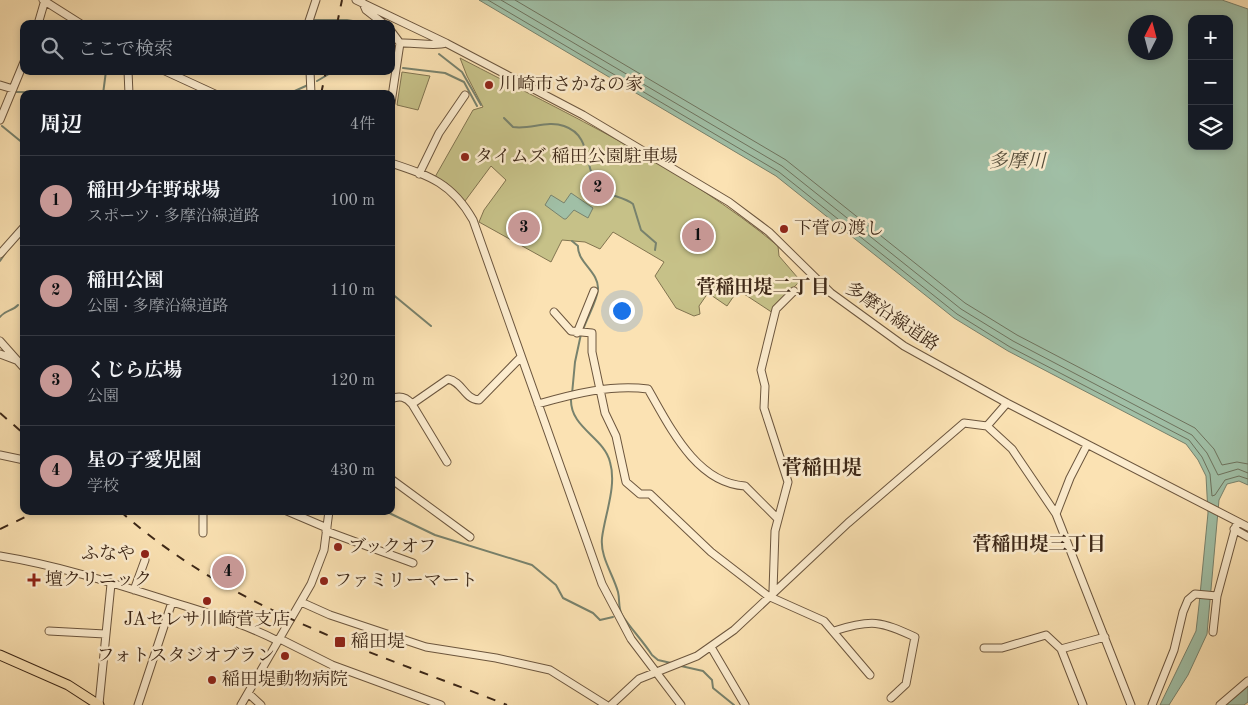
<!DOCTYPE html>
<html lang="ja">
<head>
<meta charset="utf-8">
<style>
  :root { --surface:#171b24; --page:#242831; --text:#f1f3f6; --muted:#9ea1a6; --line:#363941; --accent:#c59692 }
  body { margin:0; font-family:"Old Standard TT","Noto Serif JP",serif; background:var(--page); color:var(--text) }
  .controls { position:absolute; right:15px; top:15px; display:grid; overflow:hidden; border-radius:10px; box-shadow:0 2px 8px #0003 }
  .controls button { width:45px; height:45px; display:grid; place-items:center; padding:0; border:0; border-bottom:1px solid var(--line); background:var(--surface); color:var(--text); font:25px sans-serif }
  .compass { position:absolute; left:1128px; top:15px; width:45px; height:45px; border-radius:50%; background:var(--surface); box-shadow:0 2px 8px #0003; rotate:6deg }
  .you { position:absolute; left:621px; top:310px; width:18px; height:18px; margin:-12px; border:4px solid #fff; border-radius:50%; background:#1a73e8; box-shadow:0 0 0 8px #1a73e833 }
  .badge { display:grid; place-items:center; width:32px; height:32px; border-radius:50%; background:var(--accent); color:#111; font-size:16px; font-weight:700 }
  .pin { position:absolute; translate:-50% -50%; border:2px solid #fff; box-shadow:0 1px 5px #0006 }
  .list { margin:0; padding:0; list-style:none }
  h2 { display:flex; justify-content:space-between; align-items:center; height:65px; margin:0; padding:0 20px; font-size:21px }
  h2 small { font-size:16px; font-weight:400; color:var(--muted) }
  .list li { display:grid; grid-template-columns:32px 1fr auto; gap:15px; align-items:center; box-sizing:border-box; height:90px; padding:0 20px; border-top:1px solid var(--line) }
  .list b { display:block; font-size:19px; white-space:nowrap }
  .list p { margin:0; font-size:16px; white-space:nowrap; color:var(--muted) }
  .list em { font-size:16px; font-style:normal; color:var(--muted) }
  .icon { flex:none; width:28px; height:28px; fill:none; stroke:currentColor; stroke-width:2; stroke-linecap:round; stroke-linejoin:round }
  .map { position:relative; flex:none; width:1248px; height:705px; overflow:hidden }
  .search { position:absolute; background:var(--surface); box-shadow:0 2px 8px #0003; left:20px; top:20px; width:375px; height:55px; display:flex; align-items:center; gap:12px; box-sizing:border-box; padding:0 18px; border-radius:10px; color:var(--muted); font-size:19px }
  .panel { position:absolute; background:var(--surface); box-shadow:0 2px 8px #0003; left:20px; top:90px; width:375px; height:425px; border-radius:10px }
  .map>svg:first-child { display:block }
  .green { fill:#c6c188; stroke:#817450 }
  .water { fill:#a0bfa6; stroke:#78826d; fill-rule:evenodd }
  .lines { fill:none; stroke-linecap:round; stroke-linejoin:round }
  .shore { stroke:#6e735e; stroke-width:1 }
  .stream { stroke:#78826d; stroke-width:2 }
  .minor-casing { stroke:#6c563e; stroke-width:9 }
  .major-casing { stroke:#3c2717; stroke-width:11 }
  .minor { stroke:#fcecce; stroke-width:7 }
  .major { stroke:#fbe2b3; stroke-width:9 }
  .rail { stroke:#3c2717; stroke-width:2; stroke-dasharray:9 9; stroke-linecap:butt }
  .poi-dot { fill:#8f2418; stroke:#fcecce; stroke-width:2 }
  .labels { text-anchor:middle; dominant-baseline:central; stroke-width:5; stroke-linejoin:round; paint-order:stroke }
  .poi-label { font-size:18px; fill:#3c2717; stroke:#fcecce; text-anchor:start }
  .street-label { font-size:18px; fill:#3c2717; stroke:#fcecce }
  .water-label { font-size:19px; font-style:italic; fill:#554d3b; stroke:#fcecce }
  .neighbourhood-label { font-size:19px; font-weight:bold; fill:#3c2717; stroke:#fcecce }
  .quarter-label { font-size:20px; font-weight:bold; fill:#3c2717; stroke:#fcecce }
</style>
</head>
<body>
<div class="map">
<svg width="1248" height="705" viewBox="0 0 1248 705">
  <rect width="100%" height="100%" fill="#fbe2b3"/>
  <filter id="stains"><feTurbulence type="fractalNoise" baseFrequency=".004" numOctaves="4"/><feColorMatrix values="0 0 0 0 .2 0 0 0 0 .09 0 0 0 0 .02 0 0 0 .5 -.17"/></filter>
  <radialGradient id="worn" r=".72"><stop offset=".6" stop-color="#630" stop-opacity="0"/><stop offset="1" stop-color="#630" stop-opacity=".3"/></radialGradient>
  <!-- green -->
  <path class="green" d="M460,58C569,115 683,167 778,246L779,256L798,278L799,282L774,308L773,313L738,290L727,306L708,293L699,306L700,314L694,316L676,308L655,276L664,262L613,232L600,249L585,242L562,240L551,262L479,222L484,210L506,180L491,166L465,201L448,184L435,177L473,110L483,107L467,76Z
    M402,72L430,76L418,110L397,105Z"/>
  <!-- water -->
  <path class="water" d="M479,0H1222L1248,9V485L1239,481L1227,484L1219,500L1207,634L1188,675L1169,705H1160L1196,631L1199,605L1208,513L1206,476L1198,460L1186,444L1008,351L954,318L776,176ZM1192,19H1229V146H1192ZM1136,22H1166V52H1136Z
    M571,193L593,208L588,218L574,210L566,219H564L545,205L551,195L564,203Z
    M1248,686V702L1244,705H1226Z"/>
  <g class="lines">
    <!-- shore -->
    <path class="shore" d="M488,0L779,172L957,314L1010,347L1189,440L1202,457L1210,474L1212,496L1215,495L1225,480L1239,476L1248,479
      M501,0L782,166L961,309L1013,341L1192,435L1207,453L1218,475L1238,469L1248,473
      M515,0L786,160L965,303L1017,335L1195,428L1214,449L1222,465L1237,462L1248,464"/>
    <!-- stream -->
    <path class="stream" d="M313,20H347L370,24
      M274,24L305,21
      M439,54L462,72L481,105
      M403,68L445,73L464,82L477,106
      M317,81L334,71
      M16,92L82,93
      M103,94L106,71
      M288,94L308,85
      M504,118L513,127C530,130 547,120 564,126C591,135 584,163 596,184C604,197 622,195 633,204L641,230L656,243L655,250
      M2,126L24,144
      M601,190L602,199
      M572,241L578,246C577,262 599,272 598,289C597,302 587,317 583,330
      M0,261L6,252
      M391,293L431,326
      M0,317C5,310 13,311 18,305
      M572,394L575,362L581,334
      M571,399C570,428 604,437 610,462C617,486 605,514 602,538C600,557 613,574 618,592C620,600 618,608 622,615C631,629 643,641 652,655L658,660L671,663
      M385,511L435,535L532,565L556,585L563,598L593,613L600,620L613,617
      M681,666L703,671L712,680L713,688L734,705"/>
    <!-- minor casing -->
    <g class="minor-casing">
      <path id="minor" d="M43,0L81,24
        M356,0L446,43L583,115L729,202L769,232L831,293L904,346L1007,403L1248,527
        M363,3L366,10L384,24
        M38,24L45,0
        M308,24L316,0
        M391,31L400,43L391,103
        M400,43C414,42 435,47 446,43
        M128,71L129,94
        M165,71L215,94
        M310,71L311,94
        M0,85L13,89
        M0,120L24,62
        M391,163C430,176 452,183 473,220L602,584L631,639L681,705
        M419,174L439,133L465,95
        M0,254L24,227
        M554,312L571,331L592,333V352L605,413L616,436L626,482L640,494H650L711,552L768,596L824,621L870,675
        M577,333L594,291
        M0,341L24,368
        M0,354L16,360
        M391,399C400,395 406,397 412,404L447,462
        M412,404L448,379C463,382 464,399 479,400L521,357
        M538,404C573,394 612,384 648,389C670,427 696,483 745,486L778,519
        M987,426L1007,403
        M1087,445L1070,478L1056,514L1131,705
        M0,455L24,460
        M391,479L470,537
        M203,511V533
        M287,511L327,528
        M1234,529L1248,537
        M326,531L413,563
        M0,556C55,565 110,582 163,599C203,612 241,622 278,641
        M134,590L145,560
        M773,591L775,531L788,482L764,408L765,386L761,370L776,309L794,291
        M301,602L330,615L426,647L496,658L550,670L606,705
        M49,631L105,634
        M834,631C872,619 880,621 915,637L906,684L891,698
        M1213,632L1217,596L1237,522
        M280,639L332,665L441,705
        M711,647L745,705
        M984,648H1002L1046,635L1061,649L1083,705
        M1061,649L1105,637
        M248,693L261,705
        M99,704L111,584
        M138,705L172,602
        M241,705L311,584L324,550L329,511
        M611,705L639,679L697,656L734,630L848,523L964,423L987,426L1012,449L1056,514
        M1152,705L1174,650L1183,612L1188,600L1195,594L1217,596
        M1220,705L1248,681"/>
    </g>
    <!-- major casing -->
    <g class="major-casing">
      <path id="major" d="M0,655L68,685L99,705"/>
    </g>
    <!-- minor -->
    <use href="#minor" class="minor"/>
    <!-- major -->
    <use href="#major" class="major"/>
    <!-- rail -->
    <path class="rail" d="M337,24L342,0
      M321,94L326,71
      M0,413L24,434
      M120,511C231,610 371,651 507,705
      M0,529L38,511"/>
  </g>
  <!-- markers -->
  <g class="poi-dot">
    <circle cx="489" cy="85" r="5"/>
    <circle cx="465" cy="157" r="5"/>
    <circle cx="784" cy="229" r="5"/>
    <circle cx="338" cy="547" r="5"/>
    <circle cx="145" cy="554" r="5"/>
    <path d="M31.5 572.5h5v5h5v5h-5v5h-5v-5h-5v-5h5z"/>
    <circle cx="324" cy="581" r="5"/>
    <circle cx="207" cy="601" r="5"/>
    <rect x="334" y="636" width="12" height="12" rx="2.5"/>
    <circle cx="285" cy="656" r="5"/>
    <circle cx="212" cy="680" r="5"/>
  </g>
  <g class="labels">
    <!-- poi labels -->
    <g class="poi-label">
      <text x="499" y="85">川崎市さかなの家</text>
      <text x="475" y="157">タイムズ 稲田公園駐車場</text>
      <text x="794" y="229">下菅の渡し</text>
      <text x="348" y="547">ブックオフ</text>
      <text x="135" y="554" text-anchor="end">ふなや</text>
      <text x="45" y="580">壇クリニック</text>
      <text x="334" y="581">ファミリーマート</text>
      <text x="207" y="620" text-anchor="middle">JAセレサ川崎菅支店</text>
      <text x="351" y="642">稲田堤</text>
      <text x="275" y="656" text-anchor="end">フォトスタジオブラン</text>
      <text x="222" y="680">稲田堤動物病院</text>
    </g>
    <!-- street labels -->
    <g class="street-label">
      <text transform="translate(892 317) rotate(34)">多摩沿線道路</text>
    </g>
    <!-- water labels -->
    <g class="water-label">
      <text x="1017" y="162">多摩川</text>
    </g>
    <!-- neighbourhood labels -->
    <g class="neighbourhood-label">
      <text x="763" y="288">菅稲田堤二丁目</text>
      <text x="1039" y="545">菅稲田堤三丁目</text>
    </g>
    <!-- quarter labels -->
    <g class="quarter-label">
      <text x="822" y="469">菅稲田堤</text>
    </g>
  </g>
  <rect width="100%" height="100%" filter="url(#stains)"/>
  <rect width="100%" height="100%" fill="url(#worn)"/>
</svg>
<div class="controls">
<button>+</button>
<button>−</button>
<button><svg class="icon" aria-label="layers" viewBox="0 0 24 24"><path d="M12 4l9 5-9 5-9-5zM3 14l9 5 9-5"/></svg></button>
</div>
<svg class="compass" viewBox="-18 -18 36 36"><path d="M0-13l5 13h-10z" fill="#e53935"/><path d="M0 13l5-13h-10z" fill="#9ea1a6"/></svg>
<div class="you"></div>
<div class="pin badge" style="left:698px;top:236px">1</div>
<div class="pin badge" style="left:598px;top:188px">2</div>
<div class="pin badge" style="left:524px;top:228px">3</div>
<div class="pin badge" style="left:228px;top:572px">4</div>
<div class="search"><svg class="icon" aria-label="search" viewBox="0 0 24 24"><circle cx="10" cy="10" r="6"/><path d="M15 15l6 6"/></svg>ここで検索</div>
<section class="panel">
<h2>周辺<small>4件</small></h2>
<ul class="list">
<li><span class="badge">1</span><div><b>稲田少年野球場</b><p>スポーツ · 多摩沿線道路</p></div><em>100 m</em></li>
<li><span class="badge">2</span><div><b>稲田公園</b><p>公園 · 多摩沿線道路</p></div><em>110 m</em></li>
<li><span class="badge">3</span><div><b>くじら広場</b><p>公園</p></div><em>120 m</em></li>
<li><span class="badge">4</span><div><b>星の子愛児園</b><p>学校</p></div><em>430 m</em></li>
</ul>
</section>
</div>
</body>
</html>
